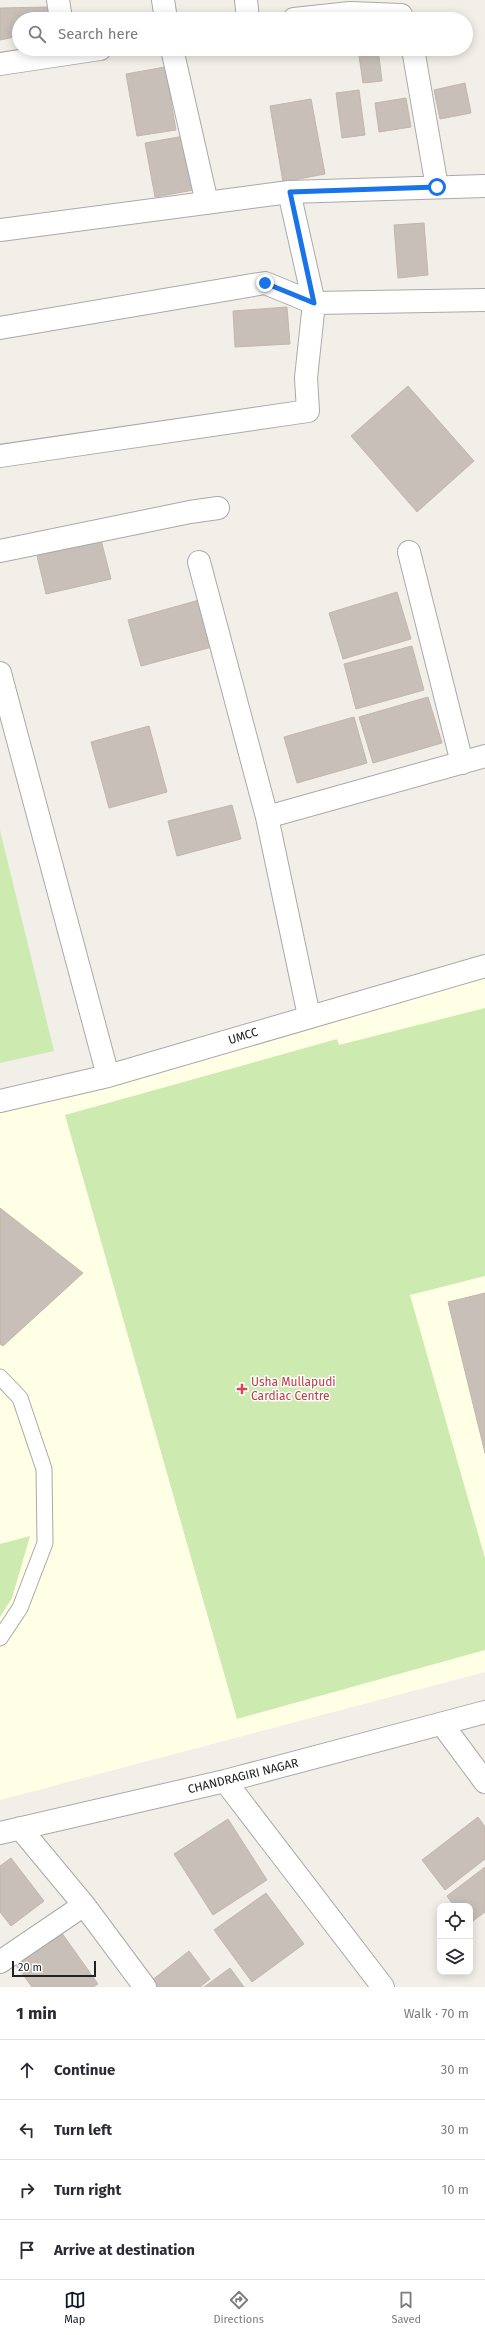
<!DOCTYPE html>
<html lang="en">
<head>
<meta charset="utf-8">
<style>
  :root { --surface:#fff; --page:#f7f7f7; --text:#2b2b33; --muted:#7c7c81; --line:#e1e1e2; --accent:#111827 }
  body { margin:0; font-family:"Fira Sans",sans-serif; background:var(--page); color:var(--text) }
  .controls { position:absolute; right:12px; bottom:12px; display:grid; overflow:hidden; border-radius:8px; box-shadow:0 2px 10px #0003 }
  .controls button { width:36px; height:36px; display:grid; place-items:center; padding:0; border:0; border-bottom:1px solid var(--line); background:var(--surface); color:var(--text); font:20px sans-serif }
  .scale { position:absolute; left:12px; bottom:10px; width:84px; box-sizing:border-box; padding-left:4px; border:2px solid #222; border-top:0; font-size:11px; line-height:14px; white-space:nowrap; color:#222; -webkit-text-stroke:3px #fff; paint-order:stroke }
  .stop { position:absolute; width:12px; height:12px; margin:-9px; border:3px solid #1a73e8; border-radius:50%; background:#fff }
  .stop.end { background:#1a73e8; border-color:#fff; box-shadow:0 1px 4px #0008 }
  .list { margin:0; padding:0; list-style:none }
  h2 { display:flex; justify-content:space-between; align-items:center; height:52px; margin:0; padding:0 16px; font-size:17px }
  h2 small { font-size:13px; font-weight:400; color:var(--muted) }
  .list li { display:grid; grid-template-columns:26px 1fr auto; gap:12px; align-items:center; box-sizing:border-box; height:60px; padding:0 16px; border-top:1px solid var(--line) }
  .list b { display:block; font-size:15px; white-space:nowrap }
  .list em { font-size:13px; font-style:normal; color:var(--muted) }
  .icon { flex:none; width:22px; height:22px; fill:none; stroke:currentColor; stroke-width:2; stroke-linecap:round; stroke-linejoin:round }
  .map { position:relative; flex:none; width:485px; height:1987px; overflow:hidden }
  .search { position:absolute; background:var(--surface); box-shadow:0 2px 10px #0003; left:12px; right:12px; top:12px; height:44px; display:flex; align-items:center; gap:10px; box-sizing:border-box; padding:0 14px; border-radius:22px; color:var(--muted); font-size:15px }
  .sheet { height:292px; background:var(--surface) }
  nav { display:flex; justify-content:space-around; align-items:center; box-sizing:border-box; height:56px; border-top:1px solid var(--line); background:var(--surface); font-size:11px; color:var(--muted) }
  nav a { display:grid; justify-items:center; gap:2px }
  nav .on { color:var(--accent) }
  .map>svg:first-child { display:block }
  .education { fill:#ffffe5 }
  .grass { fill:#cdebb0 }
  .building { fill:#c7bfb8; stroke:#c4b6ab }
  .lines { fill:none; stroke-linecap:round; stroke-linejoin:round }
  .service-casing { stroke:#a9a9a9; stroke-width:17 }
  .minor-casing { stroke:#a9a9a9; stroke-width:24 }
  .service { stroke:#fff; stroke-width:15 }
  .minor { stroke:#fff; stroke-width:22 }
  .route { stroke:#1a73e8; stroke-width:5 }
  .health-dot { fill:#e0444e; stroke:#fff; stroke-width:1.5 }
  .labels { text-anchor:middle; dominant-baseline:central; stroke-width:3; stroke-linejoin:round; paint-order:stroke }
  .street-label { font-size:12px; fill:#222; stroke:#fff }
  .health-label { font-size:12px; fill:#be3a42; stroke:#fff; text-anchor:start }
</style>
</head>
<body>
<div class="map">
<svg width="485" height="1987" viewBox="0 0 485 1987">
  <rect width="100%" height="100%" fill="#f2efe9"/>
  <!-- education -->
  <path class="education" d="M485,979V1672L0,1800V1106Z"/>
  <!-- grass -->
  <path class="grass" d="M0,830L54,1051L0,1063Z
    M485,1008V1276L410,1295L485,1558V1650L237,1719L65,1115L337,1039L339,1045Z
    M30,1536L12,1598L0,1617V1544Z"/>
  <!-- building -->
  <path class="building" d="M48,7L49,19H19V36L0,40V8Z
    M358,49H378L382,81L363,83Z
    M165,67L176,130L137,136L126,74Z
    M465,83L471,113L440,119L434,90Z
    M359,90L365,135L342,138L336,93Z
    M406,98L411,127L379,132L375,103Z
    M311,99L325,174L283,182L270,106Z
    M184,136L194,190L155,197L145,143Z
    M424,223L428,275L398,278L394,225Z
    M287,307L290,344L235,347L233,311Z
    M408,386L474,461L417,512L351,436Z
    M101,540L111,579L46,594L37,556Z
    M397,592L411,639L343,659L329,613Z
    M199,600L212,647L141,666L128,620Z
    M412,646L424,690L356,709L344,664Z
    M428,697L442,743L373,763L359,717Z
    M354,717L367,763L297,783L284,737Z
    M149,726L167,792L109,808L91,742Z
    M232,805L241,839L177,856L168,821Z
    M0,1208L83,1273L3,1346L0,1344Z
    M485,1293V1453L448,1302Z
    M478,1817L485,1827V1859L445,1890L422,1860Z
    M228,1819L267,1880L213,1915L174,1854Z
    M11,1858L44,1901L11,1926L0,1912V1866Z
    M485,1867V1912L470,1923V1906H454L447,1896Z
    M266,1893L304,1944L252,1982L214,1930Z
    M61,1932L98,1984L93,1987H32L16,1965Z
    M189,1951L210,1979L200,1987H155L151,1981Z
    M230,1968L244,1987H204Z"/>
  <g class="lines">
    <!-- service casing -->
    <g class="service-casing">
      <path id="service" d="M0,1377L20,1398L44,1469L45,1543L20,1608L0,1638"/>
    </g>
    <!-- minor casing -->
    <g class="minor-casing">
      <path id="minor" d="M58,0L61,19
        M163,0L166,19
        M246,0L248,19
        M294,19L350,13L401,15L403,19
        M172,49L207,203
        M413,49L437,187
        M0,64L100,49
        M0,230L289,192L485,186
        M0,328L265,283L314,303L485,300
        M0,456L308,411L306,378L314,303L289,192
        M0,551L190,512L218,508
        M409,552L462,763
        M199,562L267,817L309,1016
        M0,673L108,1076
        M267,817L485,756
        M0,1101L108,1076L485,966
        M442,1724L485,1782
        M225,1781L383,1987
        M20,1828L84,1905L145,1987
        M0,1833L225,1781L485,1712
        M0,1962L84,1905"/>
    </g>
    <!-- service -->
    <use href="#service" class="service"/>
    <!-- minor -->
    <use href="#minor" class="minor"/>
  </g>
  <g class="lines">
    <!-- route -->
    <path class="route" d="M265,283L314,303L290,192L437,187"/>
  </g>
  <!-- markers -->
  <path class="health-dot" d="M240 1383h4v4h4v4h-4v4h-4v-4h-4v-4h4z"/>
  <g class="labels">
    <!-- street labels -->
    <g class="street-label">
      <text transform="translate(243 1036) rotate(-17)">UMCC</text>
      <text transform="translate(243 1776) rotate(-14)">CHANDRAGIRI NAGAR</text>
    </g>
    <!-- health labels -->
    <g class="health-label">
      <text x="251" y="1382">Usha Mullapudi<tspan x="251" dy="14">Cardiac Centre</tspan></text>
    </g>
  </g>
</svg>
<div class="controls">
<button><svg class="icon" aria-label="locate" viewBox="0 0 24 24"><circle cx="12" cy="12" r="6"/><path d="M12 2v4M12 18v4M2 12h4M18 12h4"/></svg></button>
<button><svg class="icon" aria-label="layers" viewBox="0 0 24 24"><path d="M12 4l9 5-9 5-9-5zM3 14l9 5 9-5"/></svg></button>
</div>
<div class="scale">20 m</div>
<div class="stop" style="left:437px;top:187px"></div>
<div class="stop end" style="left:265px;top:283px"></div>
<div class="search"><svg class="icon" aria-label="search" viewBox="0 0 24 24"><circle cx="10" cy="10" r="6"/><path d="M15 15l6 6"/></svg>Search here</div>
</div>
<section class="sheet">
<h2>1 min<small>Walk · 70 m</small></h2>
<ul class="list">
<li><svg class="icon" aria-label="ahead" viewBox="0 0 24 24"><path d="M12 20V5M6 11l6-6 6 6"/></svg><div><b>Continue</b></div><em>30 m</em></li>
<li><svg class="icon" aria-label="left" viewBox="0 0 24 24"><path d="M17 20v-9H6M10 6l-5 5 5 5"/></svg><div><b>Turn left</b></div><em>30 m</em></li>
<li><svg class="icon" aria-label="right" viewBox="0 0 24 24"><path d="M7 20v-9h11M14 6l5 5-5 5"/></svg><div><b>Turn right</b></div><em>10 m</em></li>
<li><svg class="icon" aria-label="arrive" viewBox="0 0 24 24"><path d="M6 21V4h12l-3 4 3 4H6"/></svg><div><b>Arrive at destination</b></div></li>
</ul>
</section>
<nav>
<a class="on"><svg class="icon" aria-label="map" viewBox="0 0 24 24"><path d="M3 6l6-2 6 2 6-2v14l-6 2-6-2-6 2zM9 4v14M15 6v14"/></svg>Map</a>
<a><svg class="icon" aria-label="directions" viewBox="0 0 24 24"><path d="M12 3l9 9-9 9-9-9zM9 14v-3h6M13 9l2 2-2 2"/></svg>Directions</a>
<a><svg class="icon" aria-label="saved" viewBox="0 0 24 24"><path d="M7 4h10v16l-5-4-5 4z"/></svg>Saved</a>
</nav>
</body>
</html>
